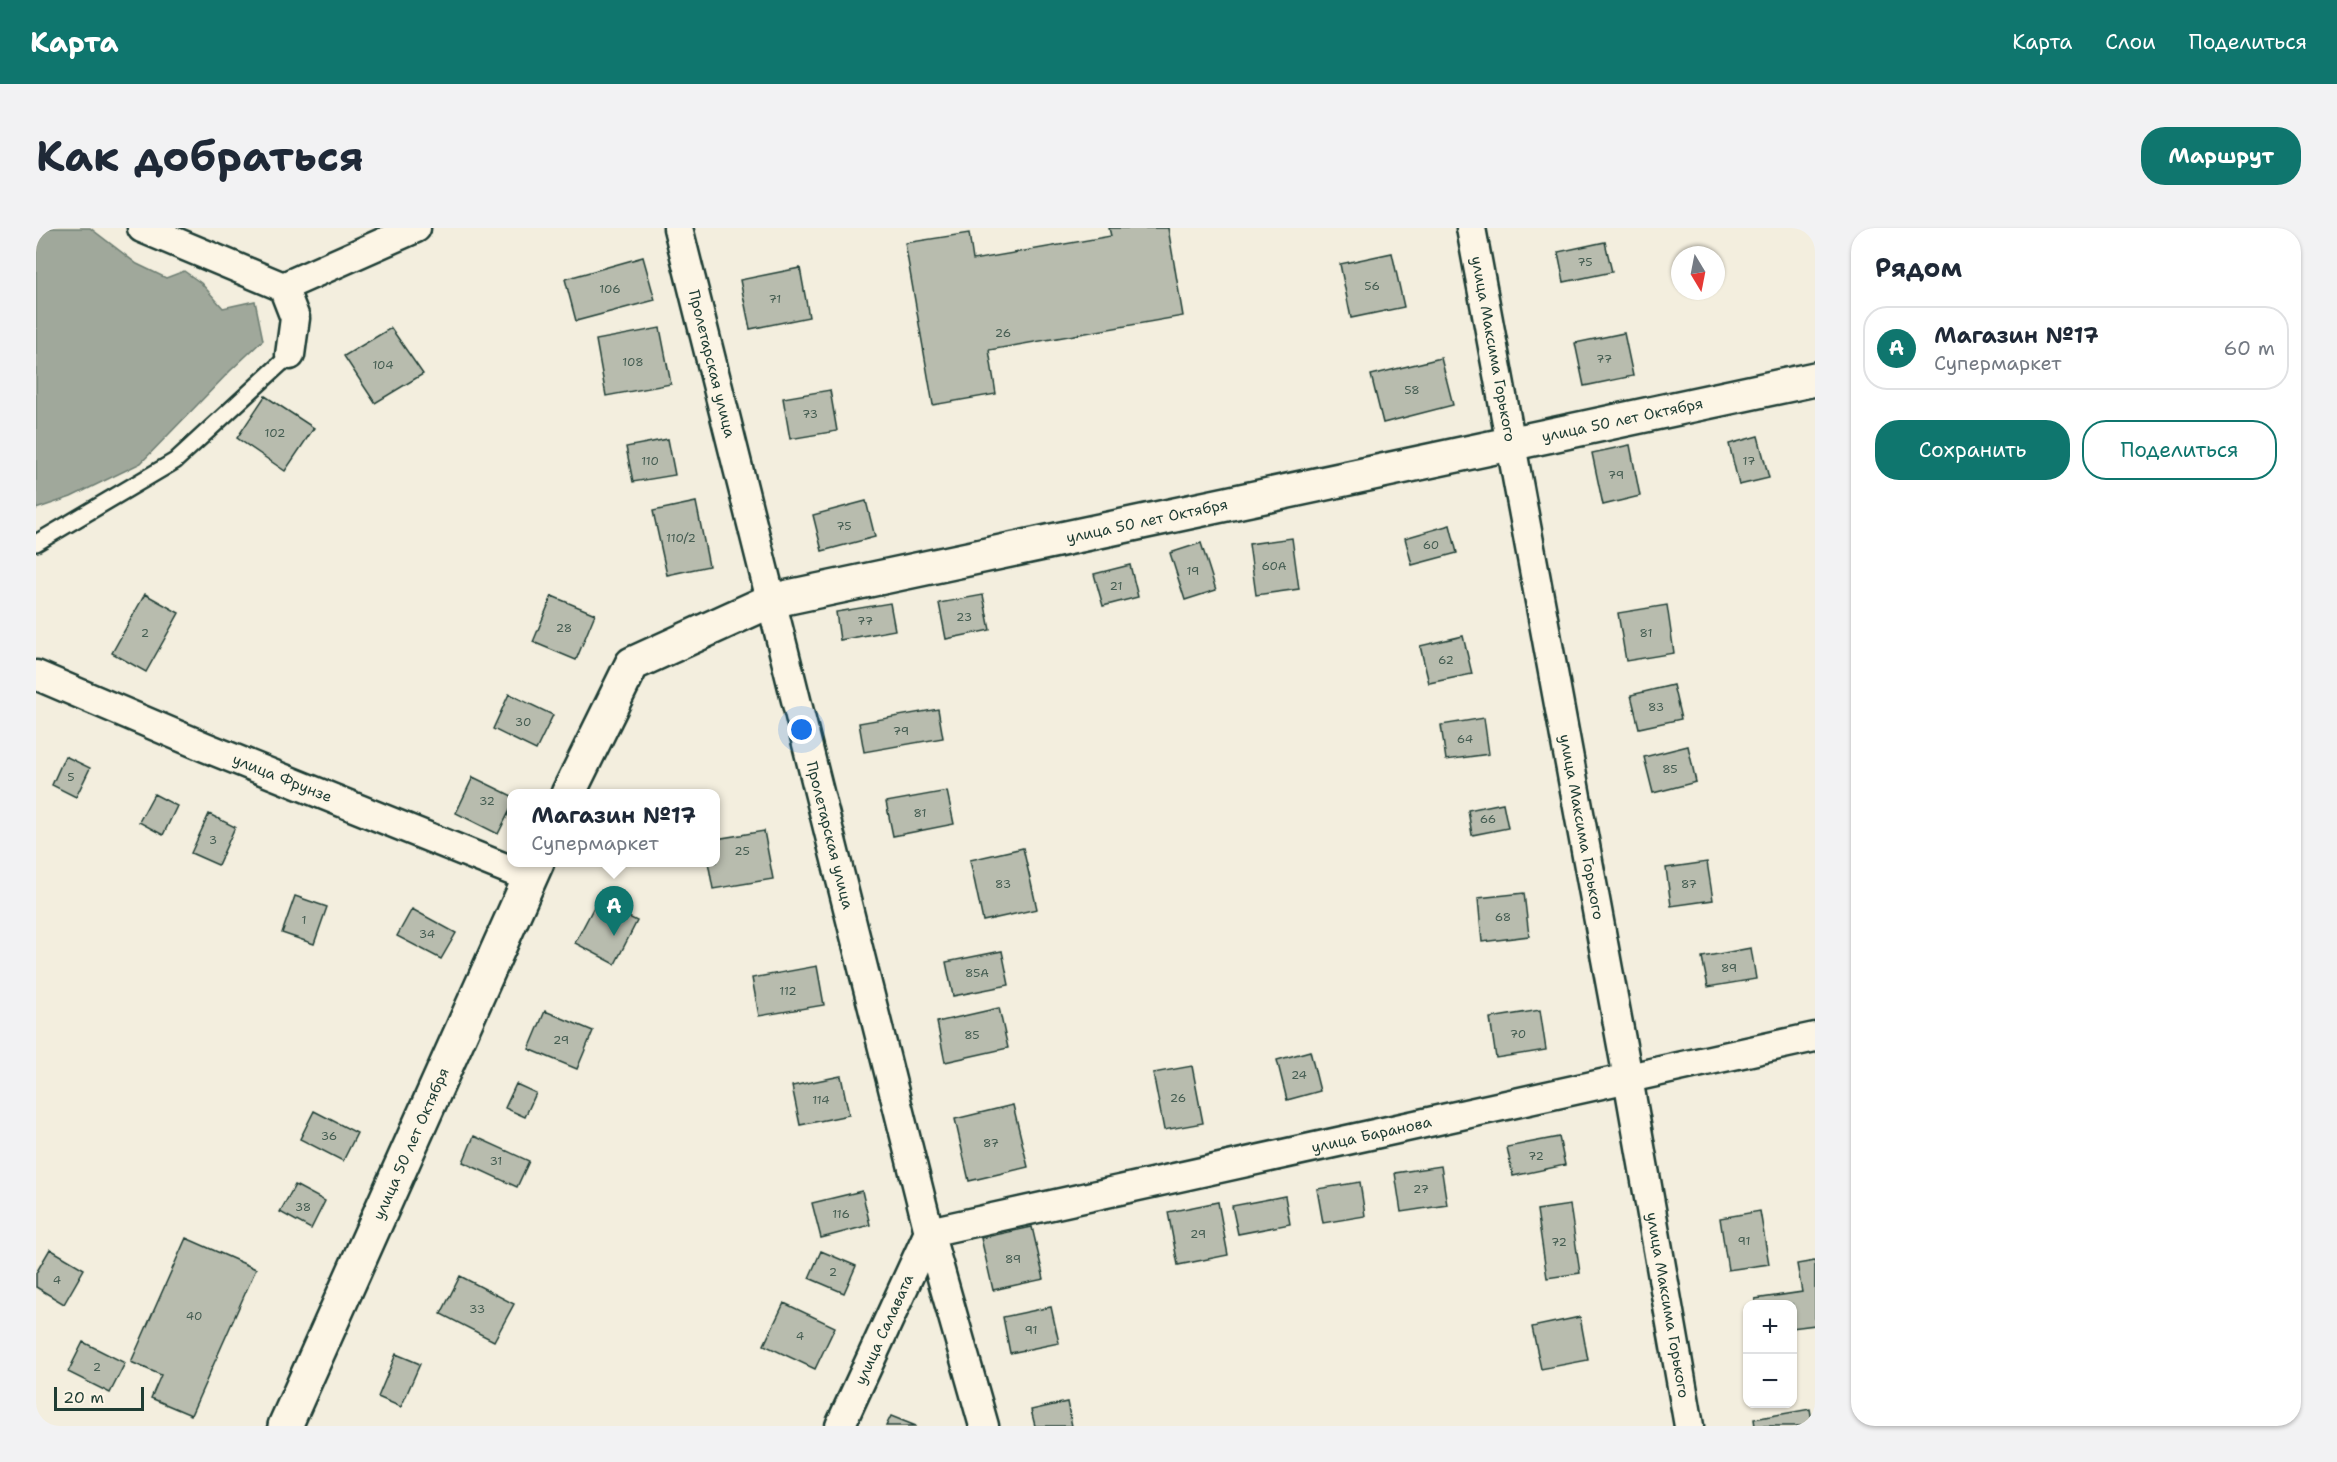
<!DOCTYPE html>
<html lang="ru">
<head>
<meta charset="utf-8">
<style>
  :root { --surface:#fff; --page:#f2f2f3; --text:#1f2937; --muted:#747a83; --line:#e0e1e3; --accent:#0f766e }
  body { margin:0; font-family:"Shantell Sans",sans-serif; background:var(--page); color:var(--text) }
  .controls { position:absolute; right:18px; bottom:18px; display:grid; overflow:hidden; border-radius:12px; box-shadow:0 2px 4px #0004 }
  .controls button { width:54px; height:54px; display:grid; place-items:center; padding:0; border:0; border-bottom:2px solid var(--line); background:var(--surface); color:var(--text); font:30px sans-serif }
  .compass { position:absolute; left:1635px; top:18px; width:54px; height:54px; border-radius:50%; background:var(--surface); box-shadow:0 2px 4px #0004; rotate:170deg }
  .scale { position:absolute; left:18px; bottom:15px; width:90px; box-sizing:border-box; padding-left:6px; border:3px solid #1f3d34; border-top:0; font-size:16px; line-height:21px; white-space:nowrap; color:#1f3d34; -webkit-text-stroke:4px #fcf5e5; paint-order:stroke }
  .you { position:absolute; left:766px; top:502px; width:21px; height:21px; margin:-15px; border:4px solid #fff; border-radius:50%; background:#1a73e8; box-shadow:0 0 0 9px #1a73e833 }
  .badge { display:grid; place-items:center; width:39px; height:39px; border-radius:50%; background:var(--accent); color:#fff; font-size:20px; font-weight:700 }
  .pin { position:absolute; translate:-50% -50px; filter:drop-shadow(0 2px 3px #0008) }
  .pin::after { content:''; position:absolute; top:32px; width:21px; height:18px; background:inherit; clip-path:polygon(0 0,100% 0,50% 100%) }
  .popup { position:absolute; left:471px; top:561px; width:213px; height:78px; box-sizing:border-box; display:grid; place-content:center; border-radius:12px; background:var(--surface); filter:drop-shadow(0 2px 4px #0005); font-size:20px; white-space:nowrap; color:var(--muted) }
  .popup b { font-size:22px; color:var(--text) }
  .popup::after { content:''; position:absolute; left:50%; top:100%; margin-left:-12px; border:12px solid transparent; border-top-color:var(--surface) }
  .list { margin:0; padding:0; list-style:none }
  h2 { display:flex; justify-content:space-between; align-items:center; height:78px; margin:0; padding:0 24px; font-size:26px }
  h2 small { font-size:20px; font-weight:400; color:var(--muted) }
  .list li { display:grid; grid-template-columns:39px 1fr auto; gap:18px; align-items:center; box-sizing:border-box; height:84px; margin:0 12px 12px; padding:0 12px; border:2px solid var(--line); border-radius:24px }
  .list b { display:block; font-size:22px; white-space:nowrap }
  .list p { margin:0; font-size:20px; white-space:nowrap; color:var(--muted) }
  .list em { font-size:20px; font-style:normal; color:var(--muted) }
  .actions { display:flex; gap:12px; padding:18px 24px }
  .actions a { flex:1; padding:14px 0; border:2px solid var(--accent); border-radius:24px; text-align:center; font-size:21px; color:var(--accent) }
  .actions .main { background:var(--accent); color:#fff }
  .map { position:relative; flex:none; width:1779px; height:1198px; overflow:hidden; border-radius:24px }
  header { display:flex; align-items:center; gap:36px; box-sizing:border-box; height:84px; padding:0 30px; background:var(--accent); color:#fff }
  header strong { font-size:28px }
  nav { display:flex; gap:33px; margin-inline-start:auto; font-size:21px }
  .intro { display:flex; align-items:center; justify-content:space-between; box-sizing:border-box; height:144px; padding:0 36px }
  h1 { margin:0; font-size:42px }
  .button { padding:15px 27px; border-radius:24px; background:var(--accent); color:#fff; font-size:21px; font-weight:700 }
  main { display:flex; gap:36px; padding:0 36px }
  aside { flex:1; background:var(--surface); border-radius:24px; box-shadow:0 2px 4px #0004 }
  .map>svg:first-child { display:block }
  .water { fill:#a0a89b; stroke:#6c7d72; stroke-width:1.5 }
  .building { fill:#b8bcae; stroke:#1f3d34; stroke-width:1.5 }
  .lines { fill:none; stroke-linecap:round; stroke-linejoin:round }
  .lane-casing { stroke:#1f3d34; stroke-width:20 }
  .street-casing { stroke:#1f3d34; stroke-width:33 }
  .secondary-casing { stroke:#1f3d34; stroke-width:38 }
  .lane { stroke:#fcf5e5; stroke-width:15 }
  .street { stroke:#fcf5e5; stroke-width:28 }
  .secondary { stroke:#fcf5e5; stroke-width:33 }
  .labels { text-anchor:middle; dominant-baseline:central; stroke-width:5; stroke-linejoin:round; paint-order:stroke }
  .number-label { font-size:12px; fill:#455d52 }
  .street-label { font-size:15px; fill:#1f3d34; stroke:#fcf5e5 }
</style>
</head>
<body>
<header>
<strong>Карта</strong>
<nav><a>Карта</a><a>Слои</a><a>Поделиться</a></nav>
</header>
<div class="intro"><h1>Как добраться</h1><a class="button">Маршрут</a></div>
<main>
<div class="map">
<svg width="1779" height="1198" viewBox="0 0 1779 1198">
  <rect width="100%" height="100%" fill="#f3eede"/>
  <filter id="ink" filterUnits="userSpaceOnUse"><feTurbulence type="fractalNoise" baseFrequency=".0167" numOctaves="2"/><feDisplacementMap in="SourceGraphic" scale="12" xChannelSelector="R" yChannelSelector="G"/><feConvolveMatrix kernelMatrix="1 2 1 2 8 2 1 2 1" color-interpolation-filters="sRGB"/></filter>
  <g filter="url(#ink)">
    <!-- water -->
    <path class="water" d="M6,0H54L101,36L130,50L148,43L165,55L187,80L219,73L227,112L194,143L105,235L35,269L0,281V3Z"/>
    <!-- building -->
    <path class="building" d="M1073,0H1132L1147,88L953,122L960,166L897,177L869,15L933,5L937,32L1075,8Z
      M1569,14L1576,44L1528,54L1522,24Z
      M1356,25L1368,79L1315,90L1304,36Z
      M607,29L619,72L540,93L529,51Z
      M764,40L773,89L714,101L704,52Z
      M355,100L387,146L339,175L308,128Z
      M624,100L635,156L570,168L560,112Z
      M1588,105L1597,148L1548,158L1539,115Z
      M1405,130L1417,177L1347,195L1335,147Z
      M794,162L801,203L754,211L747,170Z
      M229,168L278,200L249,243L201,210Z
      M1722,208L1733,250L1703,257L1693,216Z
      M632,211L639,247L597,254L590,219Z
      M1594,217L1604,268L1567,277L1556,225Z
      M830,273L839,309L786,323L777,287Z
      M660,274L673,338L631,347L617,283Z
      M1414,297L1421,325L1376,337L1369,310Z
      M1256,310L1263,361L1220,367L1213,316Z
      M1165,315L1180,362L1149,372L1134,325Z
      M1094,337L1102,369L1067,378L1058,346Z
      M109,366L143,385L110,444L76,425Z
      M947,367L954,402L910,411L903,375Z
      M516,368L559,386L540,432L497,414Z
      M854,375L859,402L804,412L800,384Z
      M1631,377L1638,425L1590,433L1582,385Z
      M1427,408L1436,446L1393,455L1384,418Z
      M1637,457L1645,491L1603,500L1595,467Z
      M473,466L517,487L500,522L457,501Z
      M902,481L907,510L828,524L823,495Z
      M1448,490L1453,526L1410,532L1405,497Z
      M1652,518L1660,554L1617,565L1608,529Z
      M29,528L54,540L40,569L16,557Z
      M437,549L476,568V578L462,606L420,585Z
      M911,563L918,596L857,608L850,574Z
      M118,566L141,578L127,607L103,594Z
      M1467,575L1472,600L1436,607L1432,582Z
      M173,586L199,599L182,637L155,625Z
      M728,603L737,651L677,661L672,634H680V611Z
      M987,620L1001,681L947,693L934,632Z
      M1671,634L1677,672L1635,678L1630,640Z
      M1488,665L1493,708L1446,714L1442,670Z
      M259,668L291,679L278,716L246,705Z
      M561,673L601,693L579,736L539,715Z
      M376,681L420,705L405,731L361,708Z
      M1715,720L1720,751L1672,759L1666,729Z
      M966,723L973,757L917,768L910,734Z
      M781,738L788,777L723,788L716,750Z
      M963,780L972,820L909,834L901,794Z
      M1504,782L1510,822L1460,830L1454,790Z
      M509,783L557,803L541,841L493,821Z
      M1274,823L1284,863L1251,872L1241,832Z
      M1156,838L1167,895L1128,902L1117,845Z
      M805,848L813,887L764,897L756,858Z
      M480,856L500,865L489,889L469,880Z
      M977,877L992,939L933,953L919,891Z
      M278,883L321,905L307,933L264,911Z
      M438,908L493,933L481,959L427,934Z
      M1523,909L1529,937L1477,948L1471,919Z
      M1405,938L1411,977L1365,984L1359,945Z
      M1324,954L1329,988L1287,995L1281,961Z
      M259,957L289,973L275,1001L244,984Z
      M826,963L834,997L785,1010L776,975Z
      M1249,968L1254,996L1202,1006L1196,978Z
      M1182,974L1192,1027L1142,1037L1132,984Z
      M1534,977L1544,1045L1511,1050L1501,982Z
      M1724,983L1733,1036L1692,1042L1684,990Z
      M996,999L1008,1051L957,1062L945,1010Z
      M150,1010L220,1041L155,1187L115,1170L125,1147L95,1134Z
      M14,1021L48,1041L28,1076L0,1059V1045Z
      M785,1023L820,1038L808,1065L773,1050Z
      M1779,1033V1097L1756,1100V1076H1720L1719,1071L1766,1064L1761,1036Z
      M424,1048L478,1076L458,1113L405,1086Z
      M748,1075L799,1099L779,1141L728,1117Z
      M1015,1079L1023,1115L974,1125L967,1089Z
      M1544,1089L1552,1132L1505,1141L1496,1099Z
      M47,1114L89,1135L74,1165L32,1144Z
      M360,1126L384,1136L365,1179L342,1169Z
      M1031,1174L1036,1198H999L995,1182Z
      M1774,1181L1777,1198H1719L1718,1191Z
      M855,1188L880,1198H850Z"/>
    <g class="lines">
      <!-- lane casing -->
      <g class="lane-casing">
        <path id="lane" d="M0,315L139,233L254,127"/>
      </g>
      <!-- street casing -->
      <g class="street-casing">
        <g id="street">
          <path d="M106,0L247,59L259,90L254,127"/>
          <path id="s1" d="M642,0L893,1004L948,1198"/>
          <path id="s2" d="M1435,0L1592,850L1653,1198"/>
          <path d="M247,59L380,0"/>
          <path id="s3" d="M0,447L169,519L494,650"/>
          <path id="s4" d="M893,1004L1779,809"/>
          <path id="s5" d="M804,1198L893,1004"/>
        </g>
      </g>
      <!-- secondary casing -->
      <g class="secondary-casing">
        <g id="secondary">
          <path id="s6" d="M532,566L596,436L734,373L1779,151"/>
          <path id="s7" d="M249,1198L501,634"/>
        </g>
      </g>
      <!-- lane -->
      <use href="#lane" class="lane"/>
      <!-- street -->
      <use href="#street" class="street"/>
      <!-- secondary -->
      <use href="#secondary" class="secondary"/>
    </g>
  </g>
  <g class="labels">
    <!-- number labels -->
    <g class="number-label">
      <text x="1549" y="34">75</text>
      <text x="1336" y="58">56</text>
      <text x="574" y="61">106</text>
      <text x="739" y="71">71</text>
      <text x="967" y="105">26</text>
      <text x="1568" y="131">77</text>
      <text x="597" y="134">108</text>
      <text x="347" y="137">104</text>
      <text x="1376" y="162">58</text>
      <text x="774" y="186">73</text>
      <text x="239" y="205">102</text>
      <text x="614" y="233">110</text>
      <text x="1713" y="233">17</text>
      <text x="1580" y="247">79</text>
      <text x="808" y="298">75</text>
      <text x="645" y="310">110/2</text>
      <text x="1395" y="317">60</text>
      <text x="1238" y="338">60А</text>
      <text x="1157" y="343">19</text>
      <text x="1080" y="358">21</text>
      <text x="928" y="389">23</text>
      <text x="829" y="393">77</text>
      <text x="528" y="400">28</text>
      <text x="109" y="405">2</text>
      <text x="1610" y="405">81</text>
      <text x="1410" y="432">62</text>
      <text x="1620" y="479">83</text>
      <text x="487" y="494">30</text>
      <text x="865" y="503">79</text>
      <text x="1429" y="511">64</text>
      <text x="1634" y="541">85</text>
      <text x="35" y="549">5</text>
      <text x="451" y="573">32</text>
      <text x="884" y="585">81</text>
      <text x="1452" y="591">66</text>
      <text x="177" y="612">3</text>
      <text x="706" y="623">25</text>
      <text x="967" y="656">83</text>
      <text x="1653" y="656">87</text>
      <text x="1467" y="689">68</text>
      <text x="268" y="692">1</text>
      <text x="391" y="706">34</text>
      <text x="1693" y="740">89</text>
      <text x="941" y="745">85А</text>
      <text x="752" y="763">112</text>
      <text x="1482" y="806">70</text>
      <text x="936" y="807">85</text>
      <text x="525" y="812">29</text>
      <text x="1263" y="847">24</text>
      <text x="1142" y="870">26</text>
      <text x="785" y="872">114</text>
      <text x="293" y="908">36</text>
      <text x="955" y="915">87</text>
      <text x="1500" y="928">72</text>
      <text x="460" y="933">31</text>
      <text x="1385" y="961">27</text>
      <text x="267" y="979">38</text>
      <text x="805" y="986">116</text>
      <text x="1162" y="1006">29</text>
      <text x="1708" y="1013">91</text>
      <text x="1523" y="1014">72</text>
      <text x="977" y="1031">89</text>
      <text x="797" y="1044">2</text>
      <text x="21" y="1052">4</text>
      <text x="441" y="1081">33</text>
      <text x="158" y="1088">40</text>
      <text x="995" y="1102">91</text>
      <text x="764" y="1108">4</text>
      <text x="61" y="1139">2</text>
    </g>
    <!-- street labels -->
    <g class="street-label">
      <text stroke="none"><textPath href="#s2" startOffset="123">улица Максима Горького</textPath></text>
      <text stroke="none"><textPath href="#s1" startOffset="140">Пролетарская улица</textPath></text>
      <text stroke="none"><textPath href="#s6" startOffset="1168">улица 50 лет Октября</textPath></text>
      <text stroke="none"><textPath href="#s6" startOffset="682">улица 50 лет Октября</textPath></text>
      <text stroke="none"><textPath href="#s3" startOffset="267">улица Фрунзе</textPath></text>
      <text stroke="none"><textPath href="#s2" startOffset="609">улица Максима Горького</textPath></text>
      <text stroke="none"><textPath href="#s1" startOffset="626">Пролетарская улица</textPath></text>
      <text stroke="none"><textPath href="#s4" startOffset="453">улица Баранова</textPath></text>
      <text stroke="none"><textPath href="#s7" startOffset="309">улица 50 лет Октября</textPath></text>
      <text stroke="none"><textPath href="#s2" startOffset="1095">улица Максима Горького</textPath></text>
      <text stroke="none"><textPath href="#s5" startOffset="106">улица Салавата</textPath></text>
    </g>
  </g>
</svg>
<div class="controls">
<button>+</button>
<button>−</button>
</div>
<svg class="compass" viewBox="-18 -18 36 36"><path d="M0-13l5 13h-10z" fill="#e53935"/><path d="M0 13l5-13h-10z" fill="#747a83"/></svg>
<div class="scale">20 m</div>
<div class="you"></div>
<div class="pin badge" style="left:578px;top:708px">A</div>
<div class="popup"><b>Магазин №17</b>Супермаркет</div>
</div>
<aside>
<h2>Рядом<small></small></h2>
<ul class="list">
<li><span class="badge">A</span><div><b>Магазин №17</b><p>Супермаркет</p></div><em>60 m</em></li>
</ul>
<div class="actions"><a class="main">Сохранить</a><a>Поделиться</a></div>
</aside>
</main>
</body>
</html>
